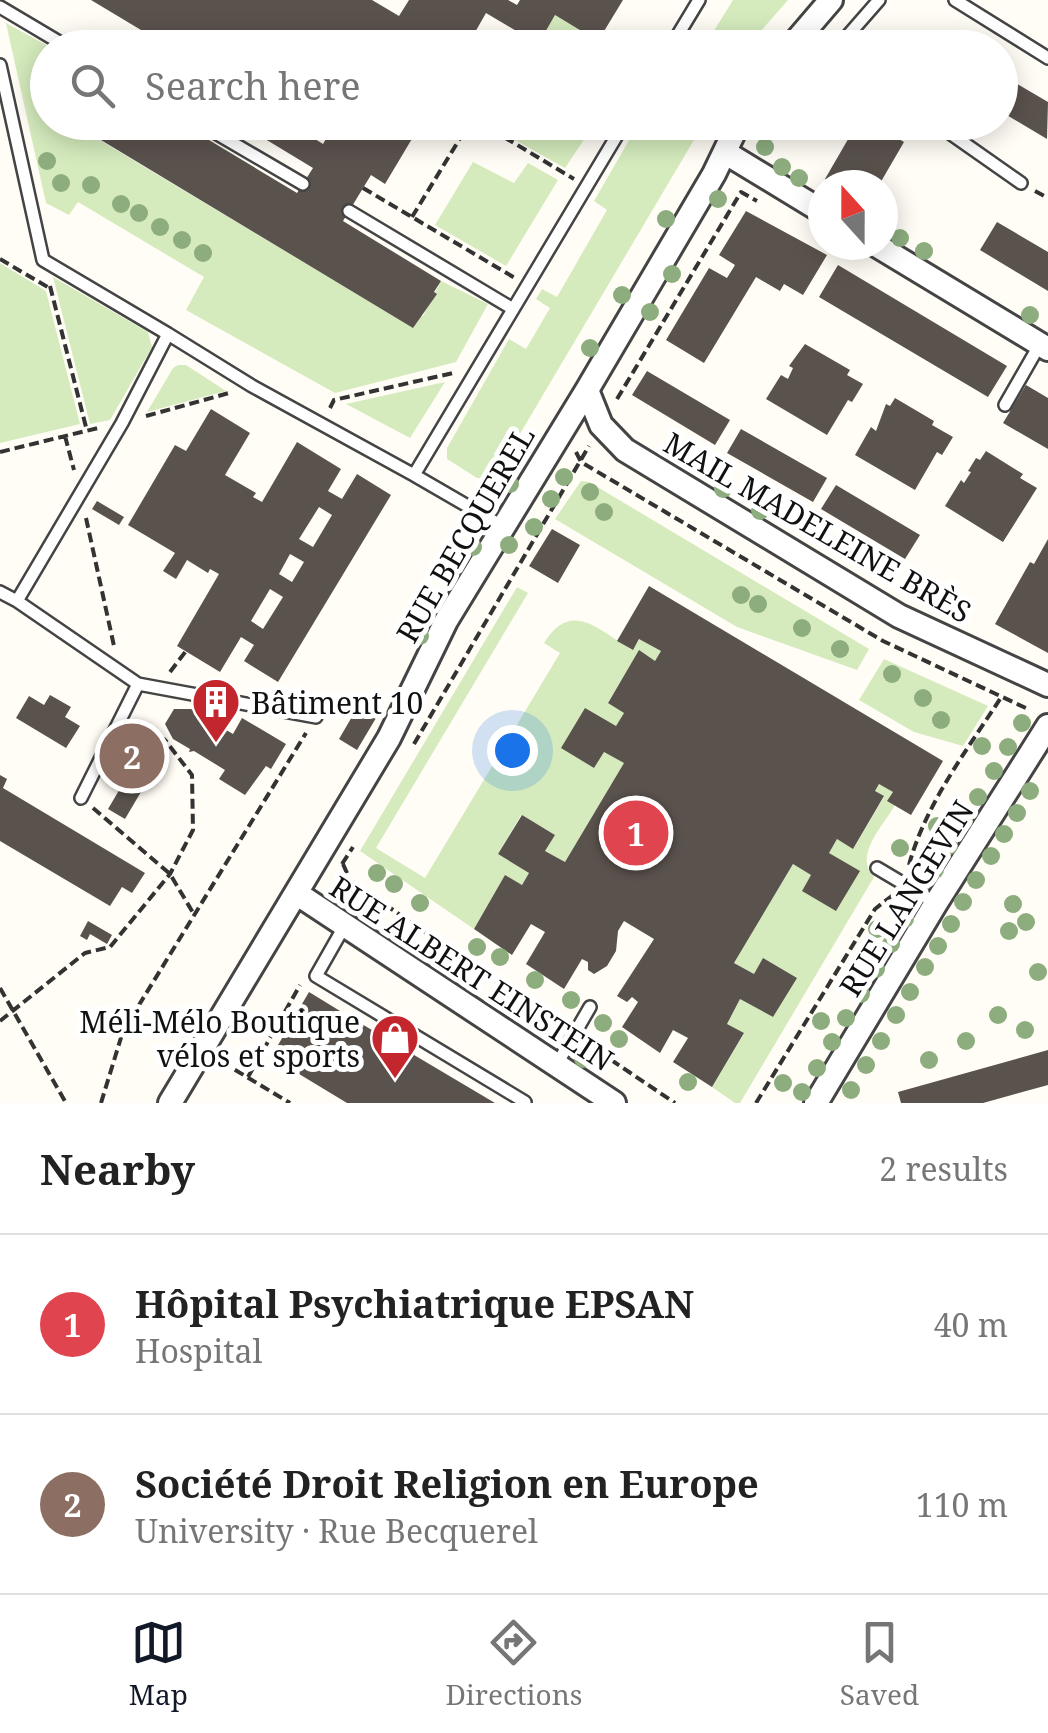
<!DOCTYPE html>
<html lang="en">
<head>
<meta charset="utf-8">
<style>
  :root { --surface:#fff; --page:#f6f6f6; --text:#222; --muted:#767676; --line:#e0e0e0; --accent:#111827 }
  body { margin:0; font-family:"Noto Serif",serif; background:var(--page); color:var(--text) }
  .compass { position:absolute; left:808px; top:170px; width:90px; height:90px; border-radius:50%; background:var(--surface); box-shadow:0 5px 25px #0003; rotate:339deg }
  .you { position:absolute; left:512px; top:750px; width:35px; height:35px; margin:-25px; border:8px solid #fff; border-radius:50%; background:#1a73e8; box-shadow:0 0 0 15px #1a73e833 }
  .badge { display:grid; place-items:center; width:65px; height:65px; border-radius:50%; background:var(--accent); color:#fff; font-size:32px; font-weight:700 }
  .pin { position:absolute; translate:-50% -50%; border:5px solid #fff; box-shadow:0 2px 10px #0006 }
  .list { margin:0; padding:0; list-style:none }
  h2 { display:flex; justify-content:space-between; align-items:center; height:130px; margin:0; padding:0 40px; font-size:42px }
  h2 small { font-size:32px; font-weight:400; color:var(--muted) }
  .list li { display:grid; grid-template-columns:65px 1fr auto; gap:30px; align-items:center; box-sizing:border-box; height:180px; padding:0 40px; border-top:2px solid var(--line) }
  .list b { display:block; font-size:38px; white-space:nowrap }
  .list p { margin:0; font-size:32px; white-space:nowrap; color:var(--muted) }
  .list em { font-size:32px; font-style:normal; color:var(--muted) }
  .icon { flex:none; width:55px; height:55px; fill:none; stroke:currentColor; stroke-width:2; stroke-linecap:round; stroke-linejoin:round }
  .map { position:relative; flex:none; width:1048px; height:1103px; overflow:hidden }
  .search { position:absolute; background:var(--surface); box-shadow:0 5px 25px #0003; left:30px; right:30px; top:30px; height:110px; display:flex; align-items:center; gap:25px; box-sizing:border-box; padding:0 35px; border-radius:55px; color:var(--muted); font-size:38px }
  .sheet { height:490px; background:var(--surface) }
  nav { display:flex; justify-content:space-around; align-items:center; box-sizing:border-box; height:140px; border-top:2px solid var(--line); background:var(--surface); font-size:28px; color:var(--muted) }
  nav a { display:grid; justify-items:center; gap:5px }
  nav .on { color:var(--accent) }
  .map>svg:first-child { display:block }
  .green { fill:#d5ebbd }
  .building { fill:#5a524d; fill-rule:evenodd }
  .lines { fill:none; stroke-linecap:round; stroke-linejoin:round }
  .lane-casing { stroke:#444; stroke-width:16 }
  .street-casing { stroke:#444; stroke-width:28 }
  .path { stroke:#333; stroke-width:4; stroke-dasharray:10 5; stroke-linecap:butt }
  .lane { stroke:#fff; stroke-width:11 }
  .street { stroke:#fff; stroke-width:22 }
  .tree { fill:#8dad7f }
  .labels { text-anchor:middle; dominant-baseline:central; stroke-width:10; stroke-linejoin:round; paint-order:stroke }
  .street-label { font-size:30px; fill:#111; stroke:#fff }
  .poi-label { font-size:30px; fill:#111; stroke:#fff; text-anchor:start }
</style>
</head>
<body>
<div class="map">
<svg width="1048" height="1103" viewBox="0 0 1048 1103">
  <rect width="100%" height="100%" fill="#fffdf5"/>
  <!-- green -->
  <path class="green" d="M733,0H788L747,47H704Z
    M555,15L598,41L594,47L537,46Z
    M6,23L50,47L48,122L77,123L76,126L412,327L420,315L423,316L441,281L488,304L456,362L335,393L186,310L204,277L78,202L69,215L46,203Z
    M493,123H567L587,135L565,168L494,128Z
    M639,123H704L498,471L491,478H477L447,459V448L509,339L526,349L550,308L536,299L542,289L557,297L607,210L594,201Z
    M473,162L514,183L528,163L558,180L506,266L435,225Z
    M0,263L46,291L80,424L0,443Z
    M53,277L148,332L152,347L110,420L90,424Z
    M178,365H186L226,391L147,412L173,368Z
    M445,382L410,438L346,404Z
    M581,481L589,482L869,649L857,670L737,627L555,519Z
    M517,587L528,593L376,848L425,878L560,653L544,643C572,599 598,630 632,650L640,639L661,651L655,661L639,651L608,702L624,713L616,726L562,748L594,768L604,752L624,763L565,862L545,851L554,834L521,815L498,854L529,873L522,885L505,876L474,929L360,851Z
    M884,659L988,706L963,746L914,732L859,700Z
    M879,784L893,792L888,801L895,805C883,826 853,856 874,877L740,1103H735L712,1087L744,1034L727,1024L740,999L773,1017L796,978L754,974L734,963L793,864L811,875L802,891L859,871L829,853L837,839L854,848L884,797L875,791Z"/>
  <!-- building -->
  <path class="building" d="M91,0H372L399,16L409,0H508L517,5L520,0H623L598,41L555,15L536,48H516L523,35L486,13L466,48H171Z
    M133,30L162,48H123Z
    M1000,74L1048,102L1047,139L1000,111Z
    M77,122H179L297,193L313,168L237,122H288L323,144L336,122H422L385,184L371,175L343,221L441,281L434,292L437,294L413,328L76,125Z
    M858,122H870L904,142L879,185H834L825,179Z
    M746,211L827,255L803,295L784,284L780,291L756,277L704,363L666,340L709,268L727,278L735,265L719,255Z
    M997,222L1048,252V291L980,250Z
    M838,265L1007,366L988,397L819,297Z
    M805,344L850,370L847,375L863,384L852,402L848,400L827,435L766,399L781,375L788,379L793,368L789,366Z
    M647,371L730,420L715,445L632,395Z
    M1026,385L1048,398V449L1003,423Z
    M895,398L934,421L932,425L953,437L942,455L937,452L915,490L855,455L871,427L876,431L886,404L890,406Z
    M211,409L250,433L225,475L256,493L253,497L262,502L297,442L341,469L328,491L342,499L357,474L391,495L278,682L244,661L254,645L241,637L220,672L177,646L219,574L210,569L208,573L187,560L176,579L163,571L175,553L128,525L175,445L186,451ZM319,507L332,515L313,547L299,539ZM290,554L304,562L292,582L279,574ZM270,589L283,597L263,629L251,621Z
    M741,429L827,478L813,502L727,453Z
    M986,451L1023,474L1020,478L1037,488L1003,542L945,506L961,480L964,483L971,472L968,471L976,458L980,460Z
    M836,485L920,535L905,559L821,509Z
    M97,501L124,517L119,525L92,509Z
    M552,529L580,545L558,583L529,566Z
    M1048,539V653L995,624L1030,562L1034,564Z
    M649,586L943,761L911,815L887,801L893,792L879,784L875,791L884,796L853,849L837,839L829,853L860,871L836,911L802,891L811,875L793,864L734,963L754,974L763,958L797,978L773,1017L740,999L727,1024L744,1033L712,1087L673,1062L688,1038L673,1030L660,1053L622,1027L638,1002L632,997L627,1002L617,996L654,939L624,921L618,931L616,951L607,966L594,974L588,970V962L582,959L564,989L526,964L545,932L531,924L512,955L474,929L505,875L522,885L529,873L498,854L522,815L555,835L545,851L565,862L624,763L604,752L594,768L561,748L585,708L616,726L624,713L608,703L639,650L655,661L661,651L639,639L633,650L617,641Z
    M50,695L71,707L65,717L80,726L66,748L16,718L29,696L44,705Z
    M360,703L379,713L357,750L339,739Z
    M174,709H191L233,734L242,718L286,744L271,769L266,766L245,795L219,779L225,770L194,751L189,752L190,749L173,739L165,724Z
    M148,742L165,751L125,819L108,809L134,765L124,759L131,747L141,753Z
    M0,775L7,779L3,788L145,873L132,893L122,887L110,906L0,841Z
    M88,921L112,935L107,944L90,934L87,940L80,936Z
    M309,992L345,1014L495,1103H347L271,1057Z
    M1048,1050V1085L983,1103H901L898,1092Z"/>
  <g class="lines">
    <!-- lane casing -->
    <g class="lane-casing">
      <path id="lane" d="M955,0L1048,58
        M0,7L69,48
        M670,48L699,0
        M846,48L844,40L879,0
        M0,65L43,260L168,334
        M197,122L303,184
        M934,122L1021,183
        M349,211L513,309
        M1005,405L1040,344
        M502,526L414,475L625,122
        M0,592L17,601L122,423L168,334L252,386L414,475
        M17,601L138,684
        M81,798L138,684L316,717
        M877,868L936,903
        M345,925L316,976L525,1102
        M557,1064L590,1007"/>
    </g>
    <!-- street casing -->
    <g class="street-casing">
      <path id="street" d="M790,48L831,0
        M726,153L823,212
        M876,245L1048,349
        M587,390L601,425L625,450L899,616L1048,685
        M296,893L614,1103
        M170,1103L389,738L446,621L587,390L714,174L739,122
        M816,1103L936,903L1048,726"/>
    </g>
    <!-- path -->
    <path class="path" d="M759,48L768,38
      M479,122L574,179
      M363,188L515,278
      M1035,191L1048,198
      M412,217L470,122
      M0,259L51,289
      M50,286L87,431
      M617,399L741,192L757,201
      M330,408L334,400L453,373
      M146,416L229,393
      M65,436L74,470
      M0,452L98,428
      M576,452L581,462L883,641L1030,710
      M86,518L114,646
      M170,672L186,651
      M414,744L589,446
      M93,808L170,874L195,916
      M342,864L353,847
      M343,864L350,880L557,1024
      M909,865C925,805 967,750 1000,699
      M0,988L66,1103
      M0,1021L85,953L110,947L170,874L193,830L192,775L165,740L140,723
      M586,1043L675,1103
      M222,1062L290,1103
      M248,1077L300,985
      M101,1103L123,1031L306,733
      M756,1103L875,909L893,895"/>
    <!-- lane -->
    <use href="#lane" class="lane"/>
    <!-- street -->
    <use href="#street" class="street"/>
  </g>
  <!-- trees -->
  <g class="tree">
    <circle cx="765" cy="147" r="9"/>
    <circle cx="47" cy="161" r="9"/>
    <circle cx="782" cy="167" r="9"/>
    <circle cx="799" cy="178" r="9"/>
    <circle cx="61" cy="183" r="9"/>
    <circle cx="91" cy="185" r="9"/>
    <circle cx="718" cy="199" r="9"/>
    <circle cx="121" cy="204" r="9"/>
    <circle cx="139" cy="213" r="9"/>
    <circle cx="666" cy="219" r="9"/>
    <circle cx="160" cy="227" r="9"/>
    <circle cx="900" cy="238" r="9"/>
    <circle cx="182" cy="240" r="9"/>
    <circle cx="924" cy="251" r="9"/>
    <circle cx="203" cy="253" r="9"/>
    <circle cx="672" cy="274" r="9"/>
    <circle cx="622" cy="295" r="9"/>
    <circle cx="650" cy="312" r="9"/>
    <circle cx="1030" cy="315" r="9"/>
    <circle cx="590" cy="348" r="9"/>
    <circle cx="564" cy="477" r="9"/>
    <circle cx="510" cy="484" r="9"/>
    <circle cx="723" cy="489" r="9"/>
    <circle cx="590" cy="492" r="9"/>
    <circle cx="551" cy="499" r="9"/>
    <circle cx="760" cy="511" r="9"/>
    <circle cx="604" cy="512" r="9"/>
    <circle cx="534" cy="527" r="9"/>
    <circle cx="509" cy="545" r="9"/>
    <circle cx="473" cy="547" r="9"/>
    <circle cx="741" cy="595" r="9"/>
    <circle cx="758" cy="604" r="9"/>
    <circle cx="802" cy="628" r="9"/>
    <circle cx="420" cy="636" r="9"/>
    <circle cx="840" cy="649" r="9"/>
    <circle cx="892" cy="674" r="9"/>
    <circle cx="923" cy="698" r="9"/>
    <circle cx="941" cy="720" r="9"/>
    <circle cx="1022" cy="723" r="9"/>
    <circle cx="982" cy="746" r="9"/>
    <circle cx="1008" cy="747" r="9"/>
    <circle cx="994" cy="771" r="9"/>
    <circle cx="1030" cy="791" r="9"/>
    <circle cx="978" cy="797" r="9"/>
    <circle cx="1017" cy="813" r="9"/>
    <circle cx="964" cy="821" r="9"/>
    <circle cx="937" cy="826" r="9"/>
    <circle cx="1004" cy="834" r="9"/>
    <circle cx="949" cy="846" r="9"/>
    <circle cx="900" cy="848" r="9"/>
    <circle cx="991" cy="856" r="9"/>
    <circle cx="935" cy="870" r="9"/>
    <circle cx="377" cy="873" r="9"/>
    <circle cx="976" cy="880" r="9"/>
    <circle cx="394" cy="884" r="9"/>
    <circle cx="963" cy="902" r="9"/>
    <circle cx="420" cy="903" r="9"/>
    <circle cx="1013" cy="904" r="9"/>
    <circle cx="905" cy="919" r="9"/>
    <circle cx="1026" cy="922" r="9"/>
    <circle cx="951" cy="924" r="9"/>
    <circle cx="877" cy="929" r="9"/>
    <circle cx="1009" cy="931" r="9"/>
    <circle cx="891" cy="944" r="9"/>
    <circle cx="938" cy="946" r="9"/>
    <circle cx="477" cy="947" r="9"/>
    <circle cx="500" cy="957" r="9"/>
    <circle cx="442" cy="961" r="9"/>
    <circle cx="925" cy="967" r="9"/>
    <circle cx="876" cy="969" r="9"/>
    <circle cx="1038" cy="972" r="9"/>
    <circle cx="535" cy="980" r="9"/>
    <circle cx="910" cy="992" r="9"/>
    <circle cx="861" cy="994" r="9"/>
    <circle cx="571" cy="1000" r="9"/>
    <circle cx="896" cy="1015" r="9"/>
    <circle cx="998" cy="1015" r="9"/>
    <circle cx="846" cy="1018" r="9"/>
    <circle cx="821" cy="1021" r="9"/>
    <circle cx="603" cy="1023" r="9"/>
    <circle cx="1025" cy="1030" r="9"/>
    <circle cx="619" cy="1039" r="9"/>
    <circle cx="881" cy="1041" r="9"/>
    <circle cx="966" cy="1041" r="9"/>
    <circle cx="832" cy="1042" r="9"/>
    <circle cx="583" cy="1059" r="9"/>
    <circle cx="929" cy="1060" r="9"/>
    <circle cx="866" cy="1065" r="9"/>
    <circle cx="817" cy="1068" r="9"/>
    <circle cx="688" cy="1082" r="9"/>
    <circle cx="783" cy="1083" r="9"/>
    <circle cx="851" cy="1090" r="9"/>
    <circle cx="802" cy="1092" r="9"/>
  </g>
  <!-- icons -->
  <defs>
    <g id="building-pin" transform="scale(2.5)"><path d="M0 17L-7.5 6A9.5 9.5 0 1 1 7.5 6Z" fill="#c4262e" stroke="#fff"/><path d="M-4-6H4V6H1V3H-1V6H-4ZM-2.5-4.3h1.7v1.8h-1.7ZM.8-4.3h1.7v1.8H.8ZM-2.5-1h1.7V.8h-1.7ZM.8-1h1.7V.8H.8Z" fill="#fff"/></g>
    <g id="shop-pin" transform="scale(2.5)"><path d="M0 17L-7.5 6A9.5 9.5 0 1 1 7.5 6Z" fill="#c4262e" stroke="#fff"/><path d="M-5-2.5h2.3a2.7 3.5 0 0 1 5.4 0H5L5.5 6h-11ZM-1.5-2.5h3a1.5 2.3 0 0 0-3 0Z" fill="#fff"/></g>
  </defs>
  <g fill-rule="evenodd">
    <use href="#building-pin" x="216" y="702"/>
    <use href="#shop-pin" x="395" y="1038"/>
  </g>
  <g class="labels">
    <!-- street labels -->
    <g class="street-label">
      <text transform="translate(818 527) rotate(30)">MAIL MADELEINE BRÈS</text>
      <text transform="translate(465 534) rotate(-60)">RUE BECQUEREL</text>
      <text transform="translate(906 898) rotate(-58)">RUE LANGEVIN</text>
      <text transform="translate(472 973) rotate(33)">RUE ALBERT EINSTEIN</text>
    </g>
    <!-- poi labels -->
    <g class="poi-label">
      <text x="251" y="702">Bâtiment 10</text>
      <text x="360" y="1021" text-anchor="end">Méli-Mélo Boutique<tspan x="360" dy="34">vélos et sports</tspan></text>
    </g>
  </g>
</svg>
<svg class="compass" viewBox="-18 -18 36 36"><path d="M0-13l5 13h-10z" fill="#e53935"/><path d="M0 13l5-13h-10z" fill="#767676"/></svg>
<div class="you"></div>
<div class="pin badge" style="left:636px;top:833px;background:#e0444e">1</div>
<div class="pin badge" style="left:132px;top:756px;background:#8d6e63">2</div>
<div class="search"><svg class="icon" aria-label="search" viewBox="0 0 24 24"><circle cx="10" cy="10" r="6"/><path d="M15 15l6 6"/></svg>Search here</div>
</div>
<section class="sheet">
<h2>Nearby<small>2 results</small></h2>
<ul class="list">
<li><span class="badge" style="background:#e0444e">1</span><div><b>Hôpital Psychiatrique EPSAN</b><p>Hospital</p></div><em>40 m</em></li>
<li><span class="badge" style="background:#8d6e63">2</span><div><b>Société Droit Religion en Europe</b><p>University · Rue Becquerel</p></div><em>110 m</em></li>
</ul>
</section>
<nav>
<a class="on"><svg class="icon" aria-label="map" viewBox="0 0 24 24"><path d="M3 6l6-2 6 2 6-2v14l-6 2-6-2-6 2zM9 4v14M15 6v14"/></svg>Map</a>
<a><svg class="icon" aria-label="directions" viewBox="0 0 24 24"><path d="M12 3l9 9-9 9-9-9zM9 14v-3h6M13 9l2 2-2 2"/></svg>Directions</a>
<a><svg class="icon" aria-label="saved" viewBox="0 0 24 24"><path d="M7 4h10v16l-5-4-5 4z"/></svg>Saved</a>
</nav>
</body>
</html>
